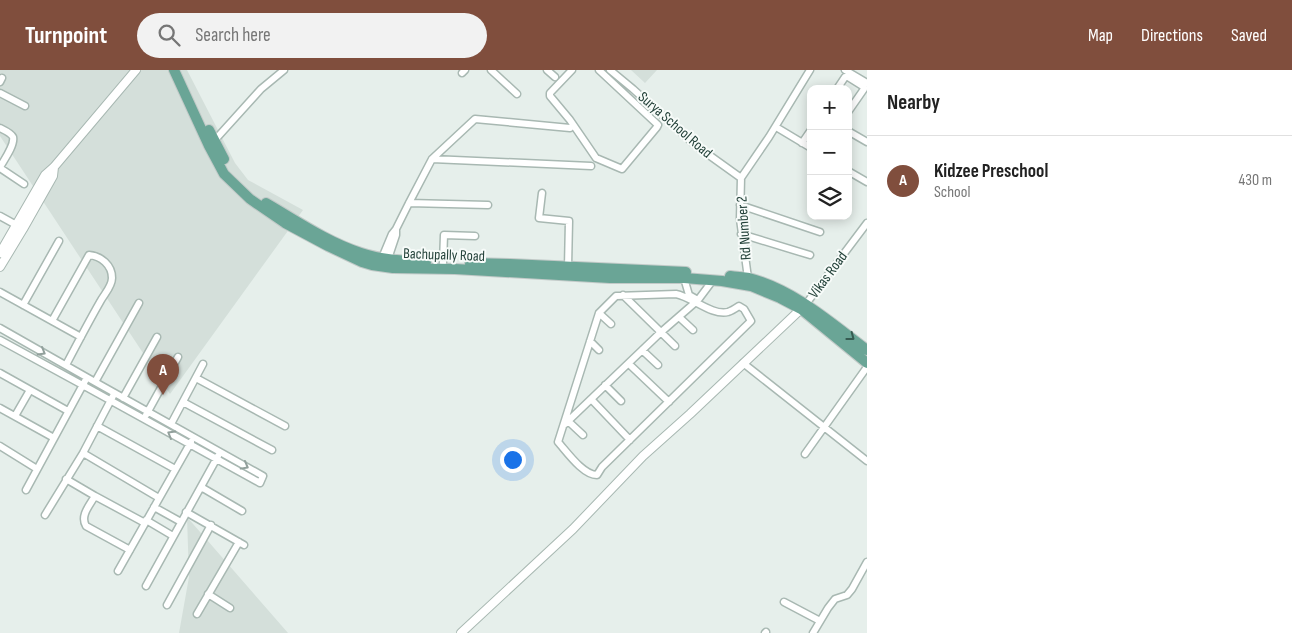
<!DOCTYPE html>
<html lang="en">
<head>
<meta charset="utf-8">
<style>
  :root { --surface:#fff; --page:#f2f2f2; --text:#222; --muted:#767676; --line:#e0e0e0; --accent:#804e3d }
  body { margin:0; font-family:"Sofia Sans Condensed",sans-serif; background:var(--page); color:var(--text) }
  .controls { position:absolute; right:15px; top:15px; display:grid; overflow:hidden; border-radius:10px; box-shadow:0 2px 12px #0003 }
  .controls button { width:45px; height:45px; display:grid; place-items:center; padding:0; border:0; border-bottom:1px solid var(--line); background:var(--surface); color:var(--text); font:25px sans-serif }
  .you { position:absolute; left:512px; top:389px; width:18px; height:18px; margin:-12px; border:4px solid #fff; border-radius:50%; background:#1a73e8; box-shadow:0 0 0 8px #1a73e833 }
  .badge { display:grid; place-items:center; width:32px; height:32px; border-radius:50%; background:var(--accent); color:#fff; font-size:16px; font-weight:700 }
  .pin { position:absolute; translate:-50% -41px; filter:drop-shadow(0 1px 2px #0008) }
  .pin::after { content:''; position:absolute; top:26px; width:18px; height:15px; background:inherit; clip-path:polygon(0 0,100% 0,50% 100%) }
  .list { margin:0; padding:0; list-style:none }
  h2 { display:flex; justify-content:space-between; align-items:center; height:65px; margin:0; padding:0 20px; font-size:21px }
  h2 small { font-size:16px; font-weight:400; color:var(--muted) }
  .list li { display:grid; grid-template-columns:32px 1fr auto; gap:15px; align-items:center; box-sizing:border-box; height:90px; padding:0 20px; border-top:1px solid var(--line) }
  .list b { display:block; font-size:19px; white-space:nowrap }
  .list p { margin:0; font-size:16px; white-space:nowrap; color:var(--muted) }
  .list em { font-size:16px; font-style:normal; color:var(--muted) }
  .icon { flex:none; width:28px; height:28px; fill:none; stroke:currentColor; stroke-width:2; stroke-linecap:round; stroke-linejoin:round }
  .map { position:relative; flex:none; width:867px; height:563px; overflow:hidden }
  header { display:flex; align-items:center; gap:30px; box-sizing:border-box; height:70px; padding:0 25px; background:var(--accent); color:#fff }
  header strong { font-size:24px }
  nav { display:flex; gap:28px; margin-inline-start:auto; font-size:18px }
  .search { width:350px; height:45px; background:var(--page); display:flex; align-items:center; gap:12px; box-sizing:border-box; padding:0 18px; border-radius:28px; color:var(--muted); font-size:19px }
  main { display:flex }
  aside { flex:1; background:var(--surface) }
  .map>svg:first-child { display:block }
  .built { fill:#d4dfda }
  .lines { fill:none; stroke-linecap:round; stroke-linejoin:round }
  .minor-casing { stroke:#a8b8b2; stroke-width:9 }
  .tertiary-casing { stroke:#a8b8b2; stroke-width:10 }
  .primary-casing { stroke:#c2cac8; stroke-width:12 }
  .minor { stroke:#fff; stroke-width:6 }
  .tertiary { stroke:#fff; stroke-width:8 }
  .primary { stroke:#6aa596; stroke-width:10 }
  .oneway { stroke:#365b51 }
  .oneway2 { stroke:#92a09c }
  .labels { text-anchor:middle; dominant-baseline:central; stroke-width:4; stroke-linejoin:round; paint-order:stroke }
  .street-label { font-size:15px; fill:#24423a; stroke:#f7fbf9 }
</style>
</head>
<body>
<header>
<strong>Turnpoint</strong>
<div class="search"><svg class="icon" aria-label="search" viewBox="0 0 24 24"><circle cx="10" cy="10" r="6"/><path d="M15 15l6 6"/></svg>Search here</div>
<nav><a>Map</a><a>Directions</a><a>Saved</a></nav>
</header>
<main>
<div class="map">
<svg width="867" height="563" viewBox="0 0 867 563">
  <rect width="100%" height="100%" fill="#e6efeb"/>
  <!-- built -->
  <path class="built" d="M0,0H187L235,93L248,110L303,140L170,324L0,66Z
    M631,0H657L645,13Z
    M187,447L288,563H179L189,507Z"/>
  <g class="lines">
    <!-- minor casing -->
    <g class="minor-casing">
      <path id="minor" d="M491,0L517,24
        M547,0L555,7
        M572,0L550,23V26L570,50L596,88L622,99L657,57L658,55L599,0
        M610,0L633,19L695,75L741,108
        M845,0L867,13
        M462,3L465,0
        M0,12L2,8
        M837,19L845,7H848L864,17V19L848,42
        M0,23L25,36
        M776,57L811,78
        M0,58C4,60 11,63 13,67C15,75 4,90 0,97
        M848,61L867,72
        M214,71L261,19L284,0
        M802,73L811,60
        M432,89L591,96
        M0,98L24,114
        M848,101L867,112
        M741,108L769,67L810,0
        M741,108L740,149L748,208
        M542,123L539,148L569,151L568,197
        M409,133L488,135
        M740,135L820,162
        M0,146L20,157
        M396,159L409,133L432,89L475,49L570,58
        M741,164L810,185
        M382,188L392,164L396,159V165L388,189
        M443,193L444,165L475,166
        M684,208L689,225L698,230L713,210
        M0,222L81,267
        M676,224C692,227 712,246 728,242C731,241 736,238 739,236L744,239L751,251L602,397L597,405C583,405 567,382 558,372L599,243L616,226Z
        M623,225L675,276
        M806,234L867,153
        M23,235L59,171
        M599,243L611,254
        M679,247L693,260
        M52,251L89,185C101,186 112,195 112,208C112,217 104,224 100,232C88,253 77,274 66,295
        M0,258L95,312L263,406L260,413C173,365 87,317 0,270
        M590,271L599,280
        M642,280L658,295
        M743,293L867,391
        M629,294L669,332
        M0,303L68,341
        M196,308L285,356
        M95,312L139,233
        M605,315L621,331
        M123,328L157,267
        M591,329L630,370
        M183,332L272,380
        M0,338L54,368
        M146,345L178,287
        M15,346L30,320
        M568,351L583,365
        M171,354L203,294
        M565,354L660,263L698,230
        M97,356L175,399
        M0,376L37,399
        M83,383L159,428
        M805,384L867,297
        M66,409L95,426L145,453
        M201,417L242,441
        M26,420L85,311
        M95,426C89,436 80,446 86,456L130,480
        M154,437L181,452
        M186,442L244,475
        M45,445L83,383L113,326
        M146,450L173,466
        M118,501L191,372
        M146,516L218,386
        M208,524L230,538
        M784,532L820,551
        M167,535L211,455
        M197,544L239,472
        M765,563L766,562
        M813,563L828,538L835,529L847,525L852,519L867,492"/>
    </g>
    <!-- tertiary casing -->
    <g class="tertiary-casing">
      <path id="tertiary" d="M0,183L45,105L54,97L136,0
        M0,197L23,159L53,106L54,97
        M461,563L573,459L643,386L690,344L801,239"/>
    </g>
    <!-- primary casing -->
    <g class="primary-casing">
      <path id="primary" d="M174,0L209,76L224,104L250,129L285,153L328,176L362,192L372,195L393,198L455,199L610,208H684L722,211L751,216L780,228L801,239L867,293
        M209,60L224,89
        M266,133C297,151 327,172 361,183C382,190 404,191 426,192
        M470,193L510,194L686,202
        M730,206C736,207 743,207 749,208C794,220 830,252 867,280"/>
    </g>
    <!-- minor -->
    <use href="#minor" class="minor"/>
    <!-- tertiary -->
    <use href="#tertiary" class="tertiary"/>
    <!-- primary -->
    <use href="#primary" class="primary"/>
  </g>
  <!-- one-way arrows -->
  <defs><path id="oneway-chevron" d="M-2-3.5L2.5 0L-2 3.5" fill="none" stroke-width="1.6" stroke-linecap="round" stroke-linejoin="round" transform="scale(1.25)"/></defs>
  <use class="oneway" href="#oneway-chevron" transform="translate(851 267) rotate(37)"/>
  <g class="oneway2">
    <use href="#oneway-chevron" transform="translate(42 282) rotate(30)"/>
    <use href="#oneway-chevron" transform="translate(171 364) rotate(-150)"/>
    <use href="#oneway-chevron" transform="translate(245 396) rotate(29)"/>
  </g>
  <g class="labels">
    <!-- street labels -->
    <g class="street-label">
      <text transform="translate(675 55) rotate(41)">Surya School Road</text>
      <text transform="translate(744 158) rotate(-94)">Rd Number 2</text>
      <text transform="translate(444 185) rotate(2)">Bachupally Road</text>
      <text transform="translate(828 205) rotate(-53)">Vikas Road</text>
    </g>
  </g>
</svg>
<div class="controls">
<button>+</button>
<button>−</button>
<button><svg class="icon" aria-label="layers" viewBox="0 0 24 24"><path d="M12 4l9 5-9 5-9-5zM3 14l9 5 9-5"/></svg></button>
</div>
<div class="you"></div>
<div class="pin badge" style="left:163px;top:325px">A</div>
</div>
<aside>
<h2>Nearby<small></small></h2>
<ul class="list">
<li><span class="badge">A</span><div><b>Kidzee Preschool</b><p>School</p></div><em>430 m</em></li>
</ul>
</aside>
</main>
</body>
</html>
